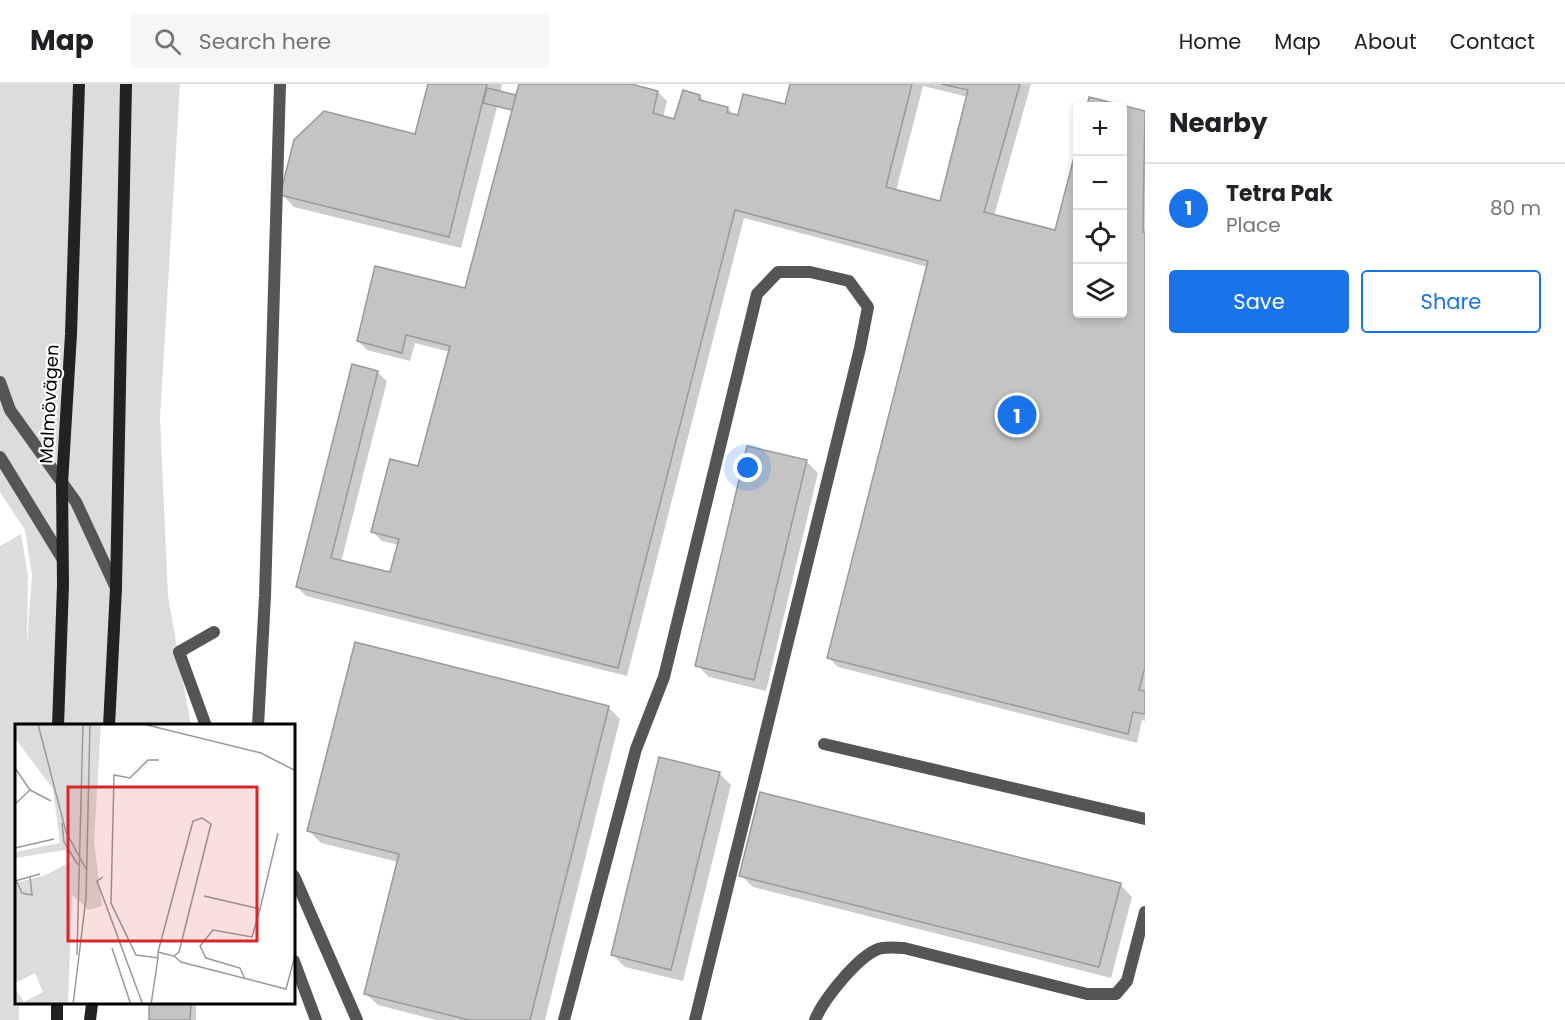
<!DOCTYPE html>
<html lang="en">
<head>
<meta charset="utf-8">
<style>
  :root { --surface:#fff; --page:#f6f6f6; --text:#202124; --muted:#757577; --line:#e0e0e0; --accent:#1a73e8 }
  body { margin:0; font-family:Poppins,sans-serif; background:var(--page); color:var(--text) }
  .controls { position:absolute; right:18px; top:18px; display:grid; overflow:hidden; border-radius:6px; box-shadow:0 3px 9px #0003 }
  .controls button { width:54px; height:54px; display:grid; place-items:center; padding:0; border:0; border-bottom:2px solid var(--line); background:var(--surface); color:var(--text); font:30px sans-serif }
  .you { position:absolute; left:748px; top:384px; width:21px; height:21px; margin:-15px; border:4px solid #fff; border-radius:50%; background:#1a73e8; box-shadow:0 0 0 9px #1a73e833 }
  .badge { display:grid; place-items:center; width:39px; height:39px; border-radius:50%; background:var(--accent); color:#fff; font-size:20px; font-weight:700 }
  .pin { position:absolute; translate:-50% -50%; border:3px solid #fff; box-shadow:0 2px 6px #0006 }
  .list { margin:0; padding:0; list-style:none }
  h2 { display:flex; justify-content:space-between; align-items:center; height:78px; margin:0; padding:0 24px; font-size:26px }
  h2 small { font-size:20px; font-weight:400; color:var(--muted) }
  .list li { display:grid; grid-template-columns:39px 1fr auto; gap:18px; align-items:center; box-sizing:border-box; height:90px; padding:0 24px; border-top:2px solid var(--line) }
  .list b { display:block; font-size:22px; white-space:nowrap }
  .list p { margin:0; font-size:20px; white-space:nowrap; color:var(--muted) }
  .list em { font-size:20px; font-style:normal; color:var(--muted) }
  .actions { display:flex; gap:12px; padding:18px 24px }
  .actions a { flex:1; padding:14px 0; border:2px solid var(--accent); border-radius:6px; text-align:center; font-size:21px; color:var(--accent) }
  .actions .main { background:var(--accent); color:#fff }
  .icon { flex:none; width:33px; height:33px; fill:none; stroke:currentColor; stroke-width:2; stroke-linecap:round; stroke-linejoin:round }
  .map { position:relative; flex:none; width:1145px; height:936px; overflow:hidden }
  header { display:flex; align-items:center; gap:36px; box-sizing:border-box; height:84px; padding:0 30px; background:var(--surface); border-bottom:2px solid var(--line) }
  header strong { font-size:28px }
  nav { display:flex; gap:33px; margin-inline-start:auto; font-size:21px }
  .search { width:420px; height:54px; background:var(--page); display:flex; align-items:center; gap:15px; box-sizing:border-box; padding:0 21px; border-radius:6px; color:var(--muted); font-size:22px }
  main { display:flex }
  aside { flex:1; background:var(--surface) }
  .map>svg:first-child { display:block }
  .green { fill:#dcdcdc }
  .shadow { fill:#0003; fill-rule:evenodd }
  .building { fill:#c4c4c4; stroke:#999; stroke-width:1.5 }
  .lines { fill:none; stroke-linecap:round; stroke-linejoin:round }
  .service { stroke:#555; stroke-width:12 }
  .tertiary { stroke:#555; stroke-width:12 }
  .secondary { stroke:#222; stroke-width:12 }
  .labels { text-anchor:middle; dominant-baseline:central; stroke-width:4.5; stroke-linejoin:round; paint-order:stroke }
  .street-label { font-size:18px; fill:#000; stroke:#fff }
  .inset-road { fill:none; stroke:#999; stroke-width:1.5 }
  .view { fill:#d62828; fill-opacity:0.15; stroke:#d62828; stroke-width:3 }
  .inset-edge { fill:none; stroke:#000; stroke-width:3 }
</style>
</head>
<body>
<header>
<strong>Map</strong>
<div class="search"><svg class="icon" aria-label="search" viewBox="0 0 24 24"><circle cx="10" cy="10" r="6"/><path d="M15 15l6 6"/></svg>Search here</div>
<nav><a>Home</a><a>Map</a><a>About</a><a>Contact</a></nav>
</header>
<main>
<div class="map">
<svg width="1145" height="936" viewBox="0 0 1145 936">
  <rect width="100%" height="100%" fill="#fff"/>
  <!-- green -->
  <path class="green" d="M0,0H180L160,334L168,512L191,642H16V920H19V936H0V462L21,450L28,492L27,560L32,491L25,446L0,408Z"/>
  <!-- shadow -->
  <path class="shadow" d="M429,0H502L500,9L516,14L520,0H625L658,8L667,17L663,33L675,37L700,12L707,19L728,24L735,32L786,22L791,0H1031L994,132L1078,230H1122V23L1145,29V637L1142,636L1137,659L838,583L829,574L928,183L744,134L627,592L306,512L297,503L377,288L387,297L341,478L391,490L399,461L382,457L373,448L419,384L450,268L415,259L410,277L367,266L358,257L466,206L513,27L497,23L461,164L294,123L282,110L416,51ZM923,2L968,13L942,118L896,107Z
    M806,377L818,389L766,607L709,593L697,581Z
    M608,623L620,635L545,936H436L378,921L365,909L398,778L321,759L309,747Z
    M719,689L731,701L683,897L625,883L613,871Z
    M741,791L1120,800L1132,813L1111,894L753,803Z
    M151,920H196V936H150Z"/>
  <!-- building -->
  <path class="building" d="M428,0H487L449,153L280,111L294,56L324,27L415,50Z
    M519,0H631L658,7L653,29L674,35L683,6L700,11L699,16L728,23L727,29L738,31L743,10L785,20L790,0H912L886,103L940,117L968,6L941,0H1020L984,128L1055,146L1078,58V230H1122V22H1087L1089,13L1145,27L1143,148H1145V583L1139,606L1145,607V630L1133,628L1128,650L827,574L928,177L735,126L618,584L296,503L352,280L378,287L331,474L390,488L399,455L371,448L390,375L418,382L450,262L406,251L402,269L357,257L375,182L465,204Z
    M487,4L516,11L512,26L483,19Z
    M747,362L807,376L754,596L695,582Z
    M355,558L609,622L530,936H469L364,910L399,770L307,747Z
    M659,673L720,688L671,886L611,871Z
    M760,708L1121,799L1099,883L739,792Z
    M149,920H191L190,936H149Z"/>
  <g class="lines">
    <!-- service -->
    <path class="service" d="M206,642L179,568L214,548
      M258,642L265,512L280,0
      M824,660L1145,735
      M294,792L357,936
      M294,877L316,936
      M564,936L636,665L664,593L757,210L778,188H810L849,197L868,223L860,264L695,936
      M815,936C823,916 856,875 876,866C883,862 896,864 904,864L1087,910H1116L1127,897L1145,828"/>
    <!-- tertiary -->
    <path class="tertiary" d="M0,298L10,326L76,418L116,504
      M0,373L62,474"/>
    <!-- secondary -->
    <path class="secondary" d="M58,642L63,501L62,400L71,250L79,0
      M109,642L116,504L126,0
      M57,920V936
      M90,936L92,920"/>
  </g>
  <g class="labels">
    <!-- street labels -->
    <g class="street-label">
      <text transform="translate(49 320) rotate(-87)">Malmövägen</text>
    </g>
  </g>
  <!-- overview -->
  <g transform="translate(15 640)">
    <rect width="280" height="280" fill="#fff"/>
    <path d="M0,0H86L79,118L87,182L74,186L57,171L53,280H0V264L9,278L28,268L20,249L0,259V159L31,151L57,137L50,126L0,134V128L45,119L38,65L0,14Z" fill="#dcdcdc"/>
    <path class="inset-road" d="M23,0L51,108L71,145M128,0L246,29L281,47M0,44L15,66L0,80M15,66L36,77M47,99L49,118L63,141M0,124L39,115M88,153L82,157L128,281M1,156L7,169L17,171L15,153M0,157L25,150M189,172L245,185L237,213L198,206L185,222L191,234L225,244L230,255M245,185L263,109M97,224L116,281M143,228L159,232L164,228L196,100L187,94L178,97L143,228V234L121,231L96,179L99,51L115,54L133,36H144M62,231L68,0M159,232L166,238L271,265L281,228M58,281L71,174L75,0M136,281L143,234"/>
    <path class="view" d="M53,63H242V217H53Z"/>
    <rect width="280" height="280" class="inset-edge"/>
  </g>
</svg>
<div class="controls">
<button>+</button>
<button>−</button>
<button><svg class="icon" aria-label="locate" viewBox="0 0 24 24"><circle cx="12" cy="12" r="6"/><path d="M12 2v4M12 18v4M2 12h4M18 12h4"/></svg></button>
<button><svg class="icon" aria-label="layers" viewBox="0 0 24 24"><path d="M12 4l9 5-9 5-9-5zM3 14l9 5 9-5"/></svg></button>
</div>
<div class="you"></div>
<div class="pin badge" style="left:1017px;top:331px">1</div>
</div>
<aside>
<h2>Nearby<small></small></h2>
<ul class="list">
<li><span class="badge">1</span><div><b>Tetra Pak</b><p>Place</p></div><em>80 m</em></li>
</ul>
<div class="actions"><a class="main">Save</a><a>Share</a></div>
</aside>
</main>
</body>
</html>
